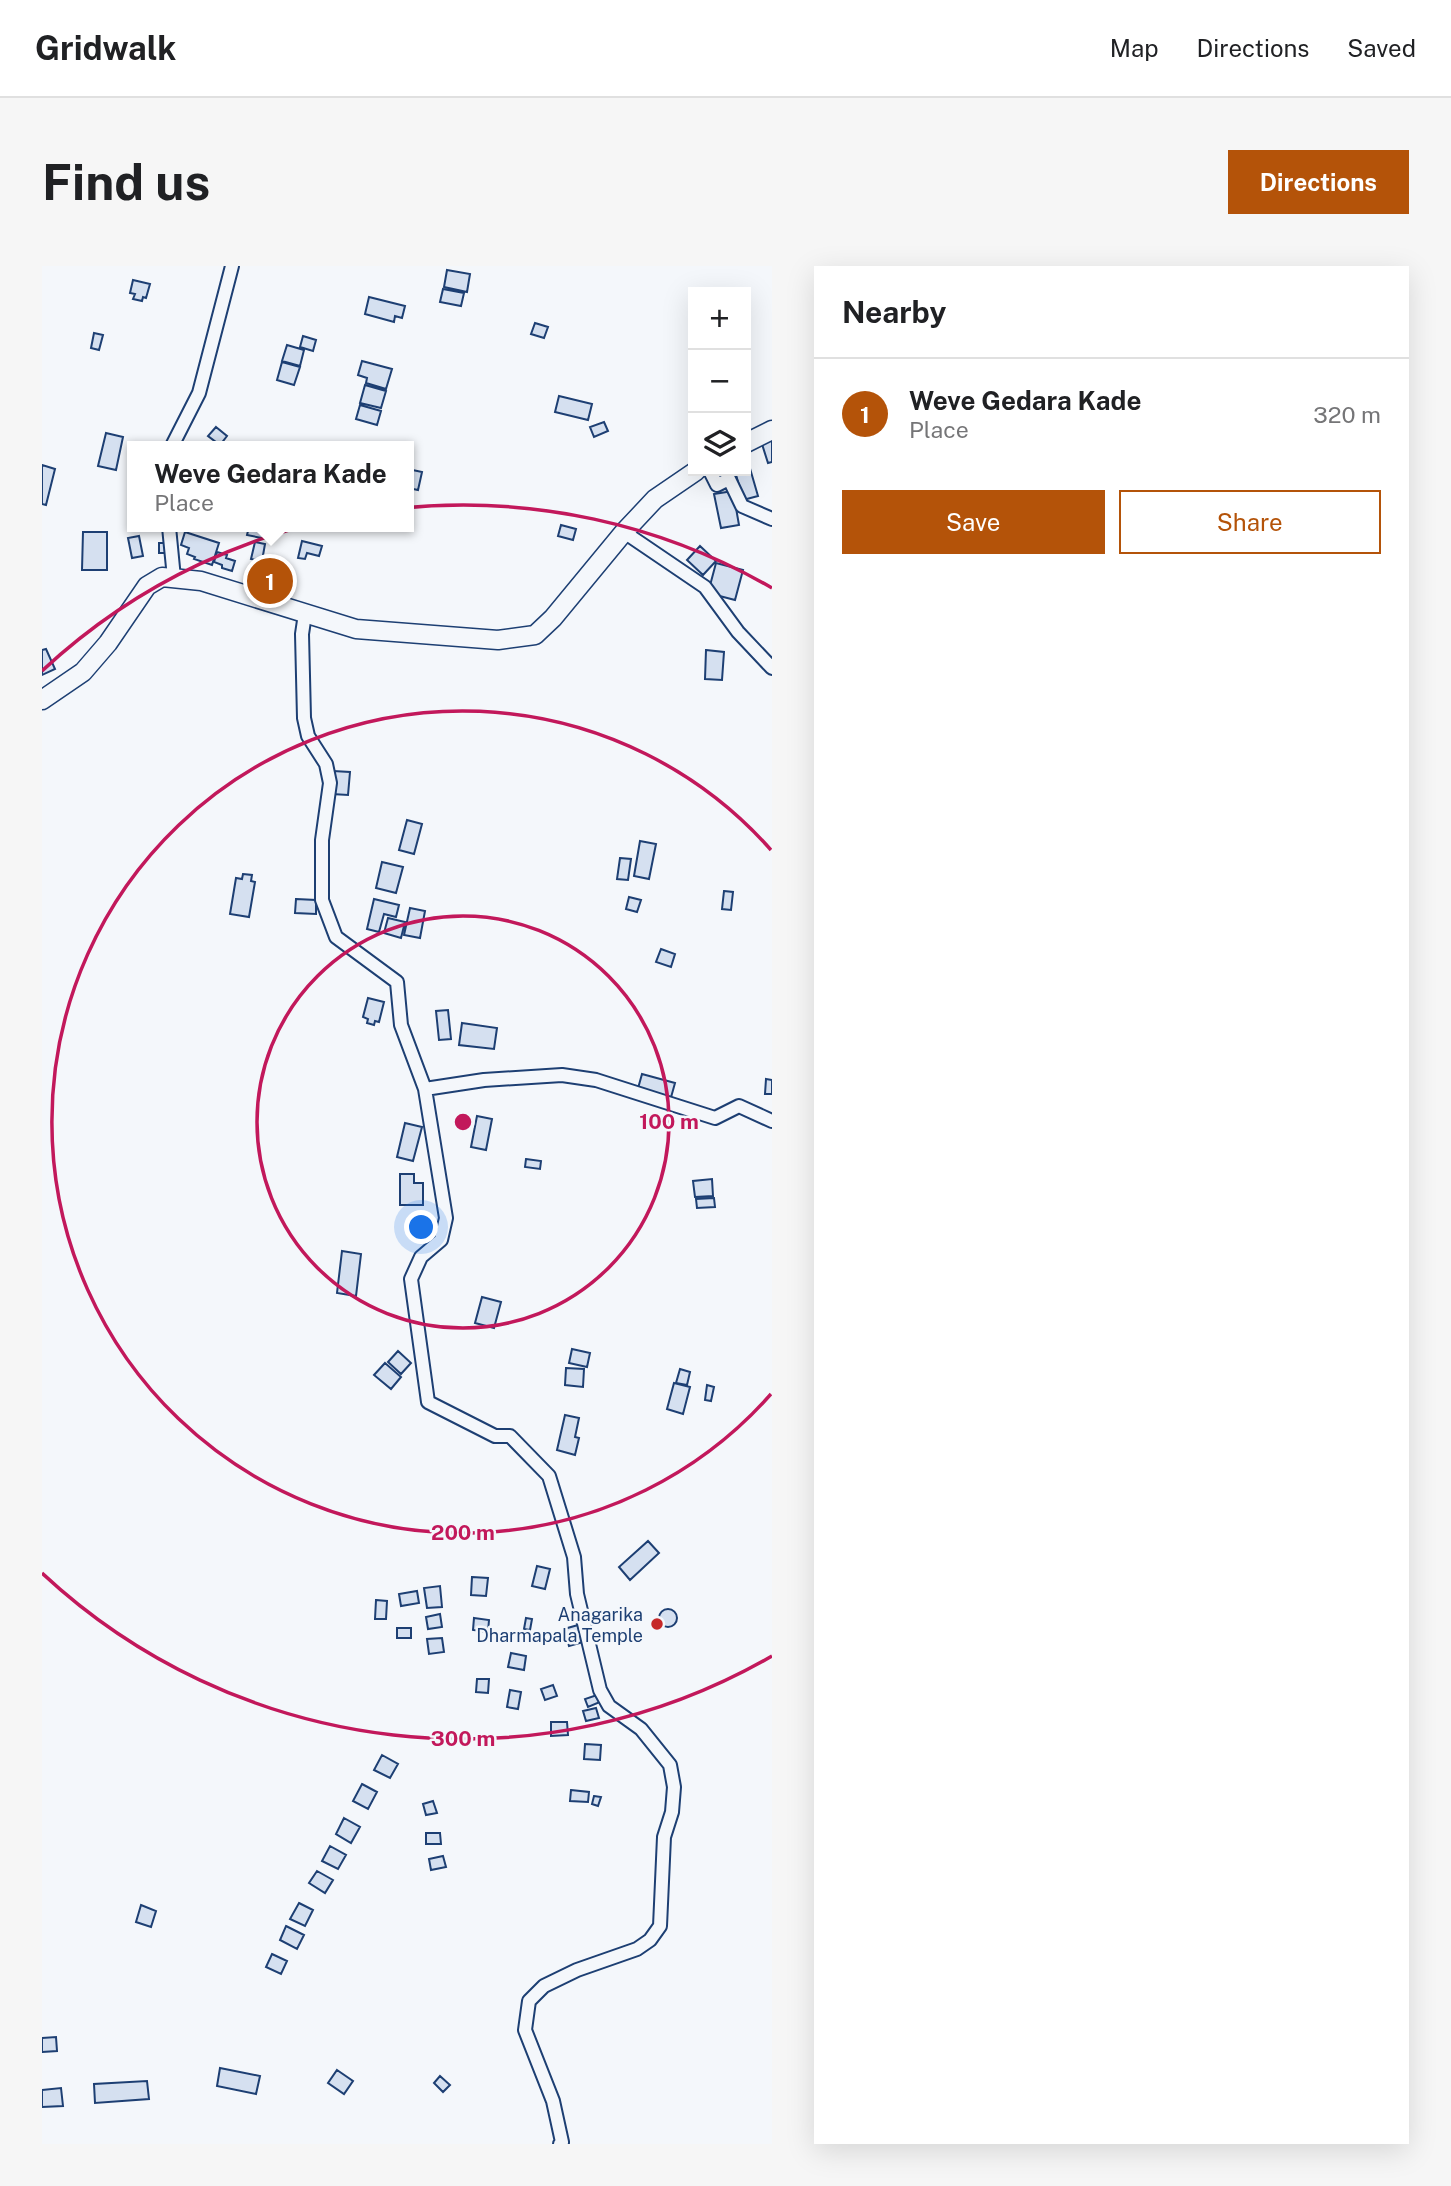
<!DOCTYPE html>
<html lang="en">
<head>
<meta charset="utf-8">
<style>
  :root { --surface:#fff; --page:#f6f6f6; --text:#202124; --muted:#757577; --line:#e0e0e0; --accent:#b45309 }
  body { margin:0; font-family:"Public Sans",sans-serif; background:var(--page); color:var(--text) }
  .controls { position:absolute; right:21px; top:21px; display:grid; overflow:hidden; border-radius:0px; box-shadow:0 7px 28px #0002 }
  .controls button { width:63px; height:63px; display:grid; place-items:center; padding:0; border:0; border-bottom:2px solid var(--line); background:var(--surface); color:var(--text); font:35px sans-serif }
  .you { position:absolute; left:380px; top:962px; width:24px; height:24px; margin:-18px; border:5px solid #fff; border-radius:50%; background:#1a73e8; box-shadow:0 0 0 10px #1a73e833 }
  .badge { display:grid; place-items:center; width:46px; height:46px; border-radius:50%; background:var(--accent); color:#fff; font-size:23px; font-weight:700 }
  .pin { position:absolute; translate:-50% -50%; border:4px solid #fff; box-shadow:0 2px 7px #0006 }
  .popup { position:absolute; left:85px; top:175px; width:287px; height:91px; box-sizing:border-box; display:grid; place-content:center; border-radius:0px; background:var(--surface); filter:drop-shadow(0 2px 5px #0005); font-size:23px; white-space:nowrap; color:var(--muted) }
  .popup b { font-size:26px; color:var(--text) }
  .popup::after { content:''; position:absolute; left:50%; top:100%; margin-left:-14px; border:14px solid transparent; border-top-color:var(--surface) }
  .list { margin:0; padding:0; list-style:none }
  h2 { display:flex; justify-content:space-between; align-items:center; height:91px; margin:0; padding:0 28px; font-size:30px }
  h2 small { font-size:23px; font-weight:400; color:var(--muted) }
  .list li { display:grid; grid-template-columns:46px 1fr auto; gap:21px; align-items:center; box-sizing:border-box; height:112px; padding:0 28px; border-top:2px solid var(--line) }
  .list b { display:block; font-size:26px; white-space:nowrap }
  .list p { margin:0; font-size:23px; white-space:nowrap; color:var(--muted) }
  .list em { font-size:23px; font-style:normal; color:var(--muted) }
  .actions { display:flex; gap:14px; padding:21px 28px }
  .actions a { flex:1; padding:16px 0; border:2px solid var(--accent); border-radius:0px; text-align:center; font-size:24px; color:var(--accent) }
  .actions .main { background:var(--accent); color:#fff }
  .icon { flex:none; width:38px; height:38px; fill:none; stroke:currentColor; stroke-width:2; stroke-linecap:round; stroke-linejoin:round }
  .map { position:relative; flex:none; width:730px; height:1878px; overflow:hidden; border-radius:0px }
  header { display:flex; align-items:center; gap:42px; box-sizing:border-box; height:98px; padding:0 35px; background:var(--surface); border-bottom:2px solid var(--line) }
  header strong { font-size:33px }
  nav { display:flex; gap:38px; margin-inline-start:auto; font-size:24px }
  .intro { display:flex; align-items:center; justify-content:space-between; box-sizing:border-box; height:168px; padding:0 42px }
  h1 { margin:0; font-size:49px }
  .button { padding:18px 32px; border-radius:0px; background:var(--accent); color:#fff; font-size:24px; font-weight:700 }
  main { display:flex; gap:42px; padding:0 42px }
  aside { flex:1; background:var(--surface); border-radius:0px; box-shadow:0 7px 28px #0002 }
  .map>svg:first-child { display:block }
  .building { fill:#d5e0f0; stroke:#1d3f73; stroke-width:2 }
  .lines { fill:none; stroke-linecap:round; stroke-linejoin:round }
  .street-casing { stroke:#1d3f73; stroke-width:16 }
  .secondary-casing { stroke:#1d3f73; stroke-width:21 }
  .street { stroke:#f4f7fb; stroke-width:12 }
  .secondary { stroke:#f4f7fb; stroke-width:18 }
  .ring { fill:none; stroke:#c2185b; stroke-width:3.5 }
  .poi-dot { fill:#c62828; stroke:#f4f7fb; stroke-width:2.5 }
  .labels { text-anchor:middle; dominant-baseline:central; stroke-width:5; stroke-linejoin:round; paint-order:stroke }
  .poi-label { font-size:18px; fill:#1d3f73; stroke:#f4f7fb; text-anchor:end }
  .centre { fill:#c2185b; stroke:#f4f7fb; stroke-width:3.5 }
  .ring-label { font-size:21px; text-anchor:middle; font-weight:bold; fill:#c2185b; stroke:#f4f7fb; stroke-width:5; stroke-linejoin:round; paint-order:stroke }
</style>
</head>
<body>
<header>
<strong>Gridwalk</strong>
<nav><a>Map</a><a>Directions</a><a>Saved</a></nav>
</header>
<div class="intro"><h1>Find us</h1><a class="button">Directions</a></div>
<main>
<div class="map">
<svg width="730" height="1878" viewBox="0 0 730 1878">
  <rect width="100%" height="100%" fill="#f4f7fb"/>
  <!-- building -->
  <path class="building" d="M405,4L428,8L425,26L402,21Z
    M91,14L108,18L104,32L101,31L100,35L91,33L93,28L88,27Z
    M401,23L422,27L419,40L398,36Z
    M327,31L363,40L360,52L353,50L352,56L323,48Z
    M493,57L506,61L502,72L489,68Z
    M52,67L61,69L57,84L49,82Z
    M261,70L274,74L271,85L258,81Z
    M245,79L262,84L258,100L240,95Z
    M320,95L350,103L344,123L324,117L325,112L316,109Z
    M240,96L258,101L252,119L235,114Z
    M323,119L344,125L339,142L318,137Z
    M517,130L550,138L546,154L513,146Z
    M318,139L339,145L335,159L314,153Z
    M562,156L566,165L552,171L548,161Z
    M174,161L185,170L178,179L166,170Z
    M64,167L81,171L74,204L56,200Z
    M730,172V196L726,197L719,175Z
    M0,199L13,203L4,239L0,238Z
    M707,199L716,230L701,234L693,205H704V200Z
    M366,203L380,206L376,224L366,222Z
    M691,225L697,259L679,262L672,228Z
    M519,259L534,263L531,274L516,270Z
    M207,261H237L236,266L232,265L230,274L205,269Z
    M41,266H65V304H40Z
    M143,266L177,277L170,299L152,293L153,291L145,288L147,282L139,279Z
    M97,270L101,290L90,292L86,272Z
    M260,275L280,280L277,290L265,287L263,293L256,292Z
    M213,276L223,278L220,295L209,293Z
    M117,277H129L130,287H117Z
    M658,280L674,295L661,309L645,294Z
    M175,286L185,289L184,292L193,295L190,305L180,302V299L172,296Z
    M674,297L701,304L693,334L666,327Z
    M219,303L241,309L236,328L215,321Z
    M4,383L13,403L0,409V384Z
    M664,384L682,386L680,414L663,413Z
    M291,505L308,506L306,529L290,528Z
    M365,554L380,558L372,588L357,584Z
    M598,575L614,578L607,613L592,610Z
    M578,592L589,593L586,614L575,613Z
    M340,596L361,601L354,627L334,622Z
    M201,608L210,609L209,615L213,616L207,651L188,648L194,612L200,613Z
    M682,625L691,626L689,644L680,643Z
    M587,631L599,634L595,646L584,643Z
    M254,633L274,634V648L253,647Z
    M332,633L357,639L354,651L342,648L337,666L325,663Z
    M368,642L383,645L378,672L362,669Z
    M346,652L363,656L359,672L342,667Z
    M619,683L633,688L629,701L614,696Z
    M326,732L342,736L337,756L333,755L332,759L325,757L326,753L321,751Z
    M406,744L409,773L397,774L394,745Z
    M420,757L455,762L452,783L417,779Z
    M600,808L633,817L628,835L595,826Z
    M724,813L730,814V828H723Z
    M435,850L450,853L444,884L429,881Z
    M363,857L380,861L371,895L355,891Z
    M484,893L499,895L498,903L483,901Z
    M358,908H372V917H381V939H358Z
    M670,913L671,930L653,931L651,915Z
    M672,932L673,941L655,942L654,933Z
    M371,953H389V965H371Z
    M300,985L319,988L314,1030L295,1027Z
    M440,1031L459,1036L452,1062L433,1057Z
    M530,1083L548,1087L545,1101L527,1097Z
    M356,1085L369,1097L359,1108L346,1096Z
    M343,1097L359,1111L349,1123L332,1109Z
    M524,1102L542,1103L541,1121L523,1119Z
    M638,1103L648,1106L645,1119L634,1117Z
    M632,1117L648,1121L641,1148L625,1143Z
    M665,1119L672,1121L669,1135L663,1134Z
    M523,1149L537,1152L533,1171L537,1172L533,1189L515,1184Z
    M606,1275L617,1287L588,1314L577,1301Z
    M495,1300L508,1303L503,1323L490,1320Z
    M430,1311L446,1312L444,1330L429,1329Z
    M398,1320L400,1341L385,1342L382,1322Z
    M375,1325L377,1337L359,1340L357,1328Z
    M334,1334L345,1335L344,1353H333Z
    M617 1352a9 9 0 1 1 18 0a9 9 0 1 1-18 0Z
    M398,1348L400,1361L386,1363L384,1351Z
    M432,1352L447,1354L446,1366L431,1364Z
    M484,1352L490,1353L488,1364L482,1363Z
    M536,1359L541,1376L527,1380L522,1363Z
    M355,1362H369V1372H355Z
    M400,1372L402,1386L387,1388L385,1373Z
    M469,1387L484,1390L482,1404L466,1401Z
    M435,1413H447L446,1427L434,1426Z
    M511,1419L515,1430L503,1434L499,1423Z
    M468,1424L479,1426L476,1443L465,1441Z
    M555,1429L558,1436L546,1441L543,1433Z
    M554,1442L557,1452L544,1455L541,1445Z
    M509,1456H525L526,1469L509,1470Z
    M543,1478L559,1479L558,1494L542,1493Z
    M340,1489L356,1498L348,1512L332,1504Z
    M320,1518L335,1526L326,1543L311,1535Z
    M529,1524L547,1526L546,1536L528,1535Z
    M552,1530L559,1531L556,1540L550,1538Z
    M391,1535L395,1547L384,1549L381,1538Z
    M302,1552L318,1561L309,1577L294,1568Z
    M384,1567H398L399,1578H384Z
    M288,1580L304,1589L296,1603L280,1595Z
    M401,1590L404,1601L389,1604L387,1593Z
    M275,1605L291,1614L283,1627L267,1617Z
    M257,1637L271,1644L263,1660L248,1653Z
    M99,1639L114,1645L109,1661L94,1656Z
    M244,1660L262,1669L255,1683L238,1674Z
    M230,1688L245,1695L239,1708L224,1701Z
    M14,1771L15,1785L0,1786V1772Z
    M178,1802L218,1810L214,1828L175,1820Z
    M295,1804L311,1815L302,1828L286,1817Z
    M398,1810L408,1819L401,1826L392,1817Z
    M105,1815L107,1833L53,1837L52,1818Z
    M19,1822L21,1840L0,1841V1824Z"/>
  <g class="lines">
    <!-- street casing -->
    <g class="street-casing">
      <path id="street" d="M130,180L157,127L190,0
        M668,205L675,219L687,213L700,240L730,253
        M127,261L132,312
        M582,266L663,321L696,366L730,402
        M263,348L260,368L262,452L266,470L284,498L288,517L280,574V634L294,671L355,716L359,759L383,823L404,952L399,974L379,991L369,1013L386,1136L453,1170H468L507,1210L532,1291L535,1328L558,1424L567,1440L599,1463L628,1499L632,1521L630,1546L622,1571L618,1660L608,1674L595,1683L535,1704L502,1720L487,1735L483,1764L511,1835L520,1876L518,1878
        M383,823L442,814L520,809L554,814L673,852L697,840L730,855"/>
    </g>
    <!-- secondary casing -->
    <g class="secondary-casing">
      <path id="secondary" d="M704,177L730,164
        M0,434L41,406L66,377L105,320L120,311L159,315L314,363L456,374L493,369L511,352L582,266L613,233L654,205"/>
    </g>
    <!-- street -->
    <use href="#street" class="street"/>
    <!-- secondary -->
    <use href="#secondary" class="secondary"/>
  </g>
  <!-- distance rings -->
  <g class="ring">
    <circle cx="421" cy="856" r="206"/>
    <path d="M729 1128A411 411 0 1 1 729 584"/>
    <path d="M730 1390A617 617 0 0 1 0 1307M0 405A617 617 0 0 1 730 322"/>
  </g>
  <!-- markers -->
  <circle class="poi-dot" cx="615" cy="1358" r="7"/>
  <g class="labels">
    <!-- poi labels -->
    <g class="poi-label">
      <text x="601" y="1348">Anagarika<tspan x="601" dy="21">Dharmapala Temple</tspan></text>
    </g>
  </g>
  <circle cx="421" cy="856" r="10" class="centre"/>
  <g class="ring-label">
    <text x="627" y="863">100 m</text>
    <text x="421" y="1274">200 m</text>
    <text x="421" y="1480">300 m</text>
  </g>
</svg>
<div class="controls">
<button>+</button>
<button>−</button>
<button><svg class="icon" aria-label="layers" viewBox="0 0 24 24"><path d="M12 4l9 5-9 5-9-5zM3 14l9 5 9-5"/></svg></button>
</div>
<div class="you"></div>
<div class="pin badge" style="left:228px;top:315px">1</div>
<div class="popup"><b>Weve Gedara Kade</b>Place</div>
</div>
<aside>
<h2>Nearby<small></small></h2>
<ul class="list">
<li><span class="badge">1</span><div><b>Weve Gedara Kade</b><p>Place</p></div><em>320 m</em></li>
</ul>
<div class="actions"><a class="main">Save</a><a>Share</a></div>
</aside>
</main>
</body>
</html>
